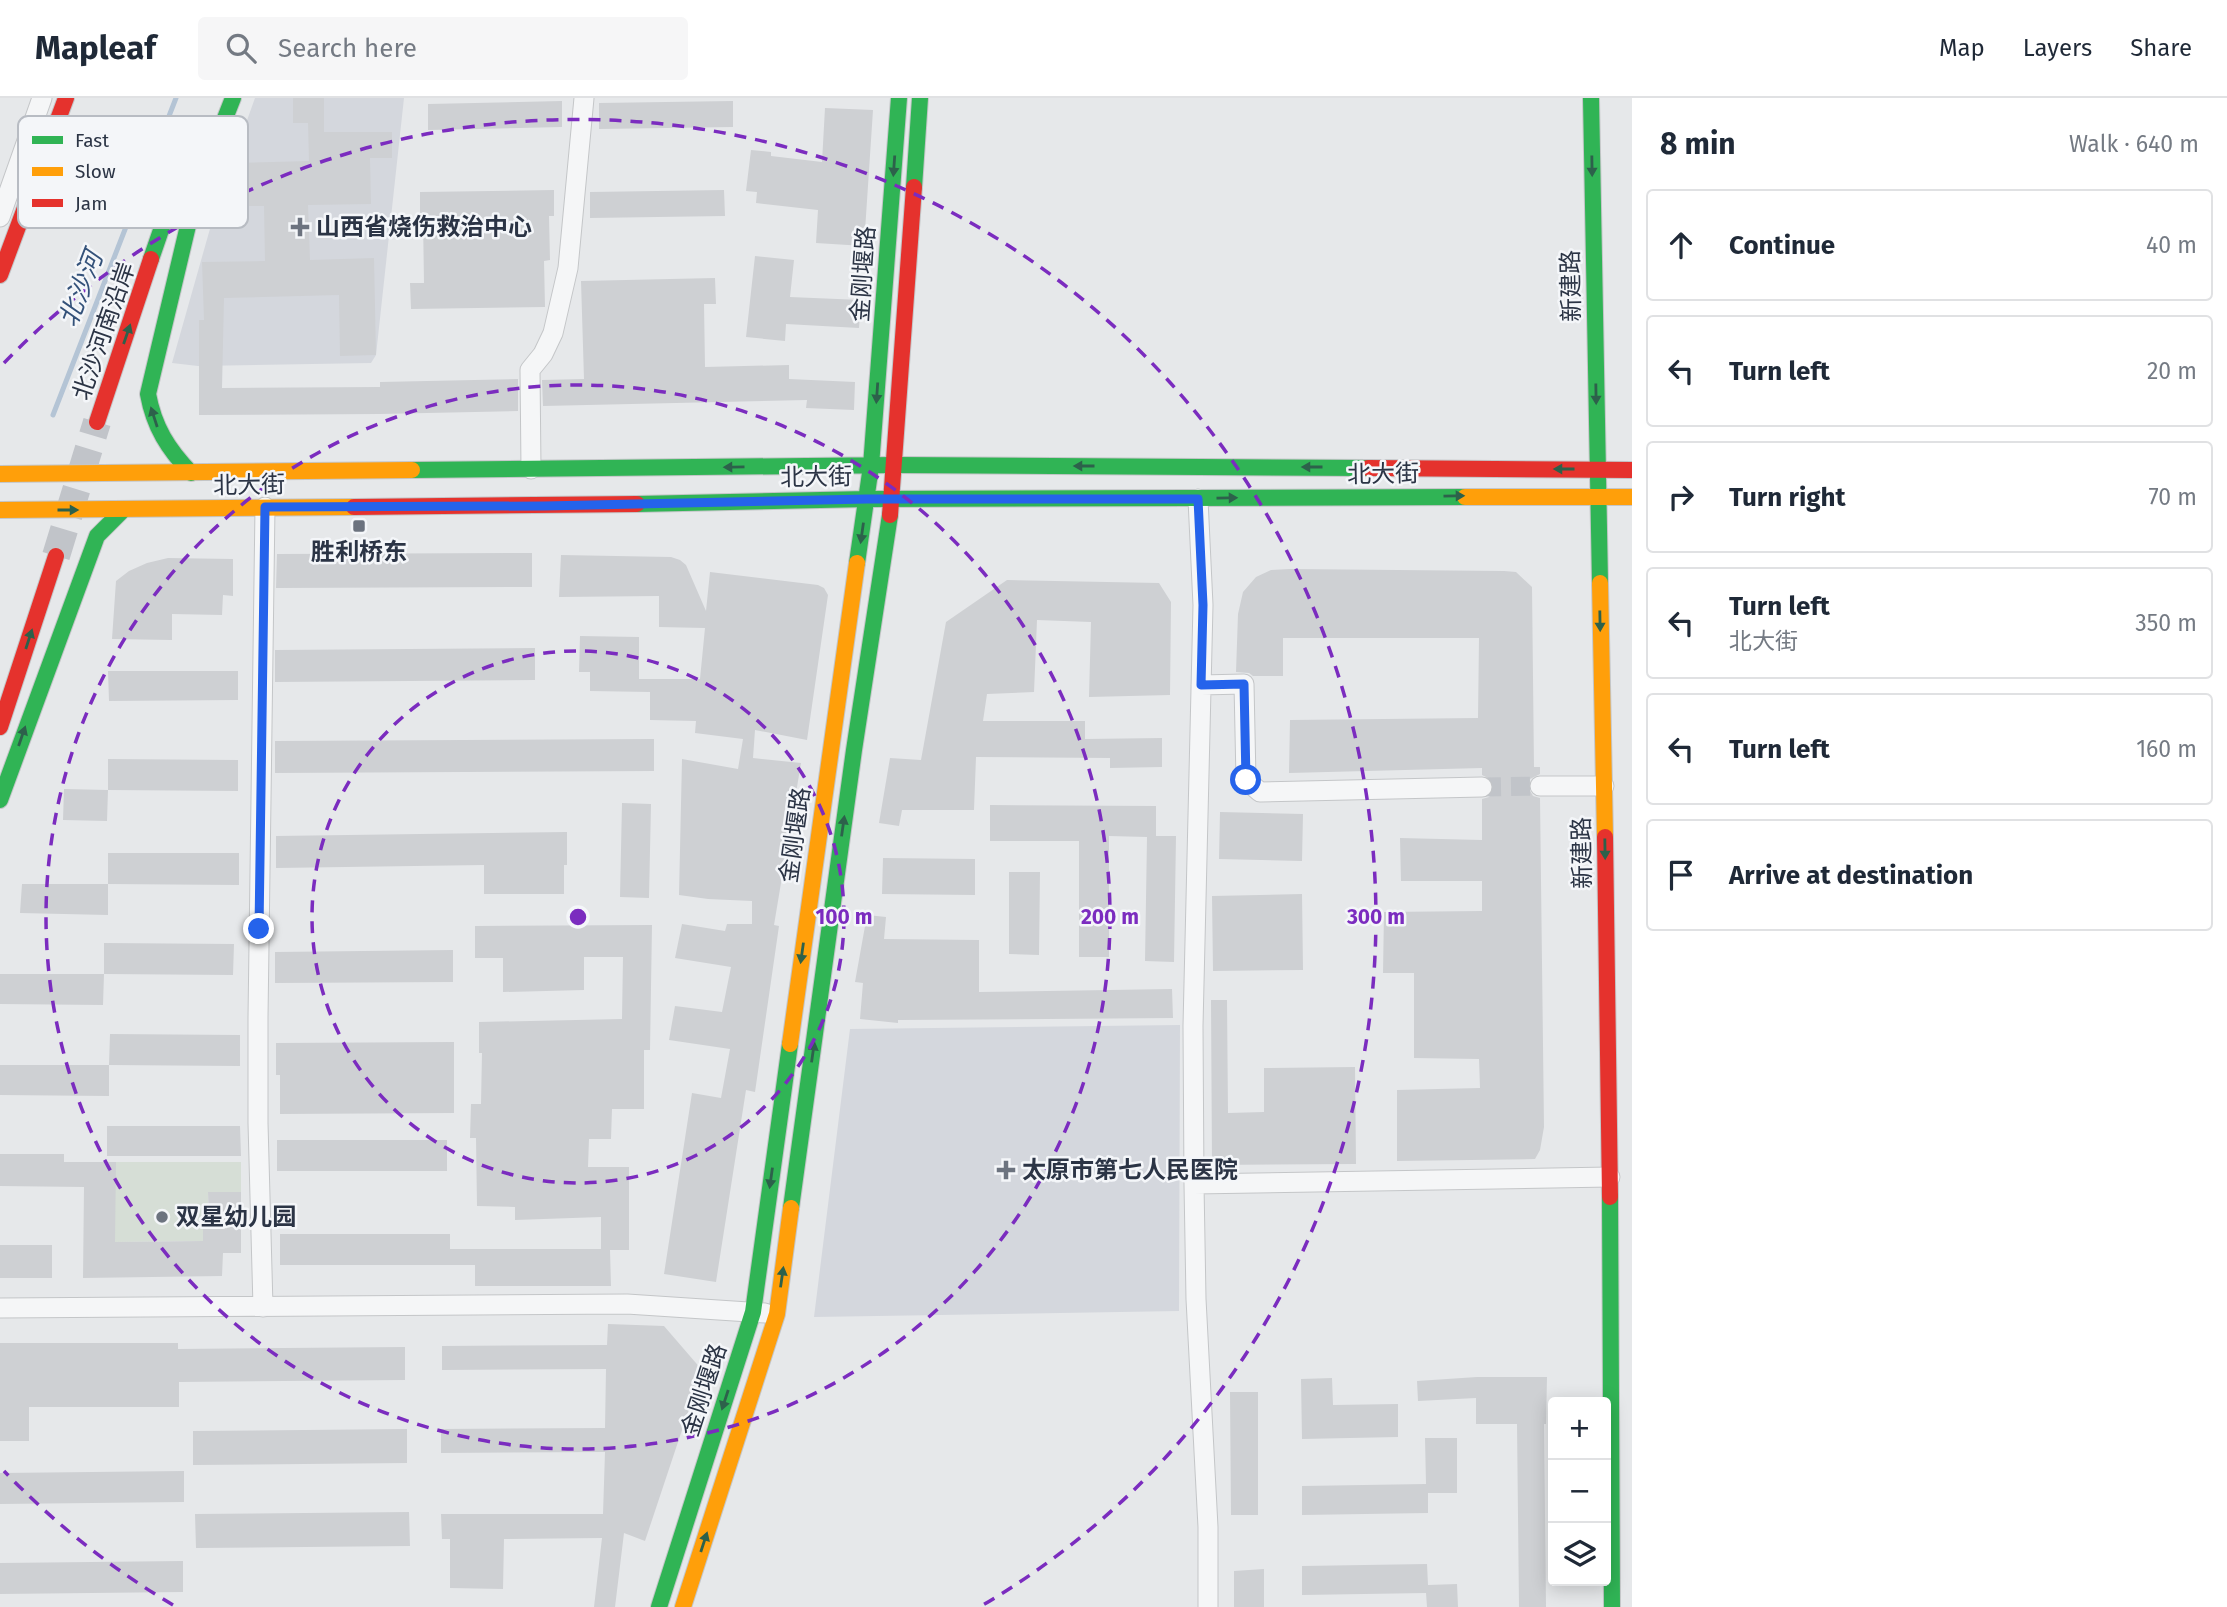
<!DOCTYPE html>
<html lang="en">
<head>
<meta charset="utf-8">
<style>
  :root { --surface:#fff; --page:#f6f6f7; --text:#1f2937; --muted:#747a83; --line:#e0e1e3 }
  body { margin:0; font-family:"Fira Sans","Noto Sans SC",sans-serif; background:var(--page); color:var(--text) }
  .controls { position:absolute; right:21px; bottom:21px; display:grid; overflow:hidden; border-radius:7px; box-shadow:0 4px 18px #0003 }
  .controls button { width:63px; height:63px; display:grid; place-items:center; padding:0; border:0; border-bottom:2px solid var(--line); background:var(--surface); color:var(--text); font:35px sans-serif }
  .stop { position:absolute; width:21px; height:21px; margin:-16px; border:5px solid #2563eb; border-radius:50%; background:#fff }
  .stop.end { background:#2563eb; border-color:#fff; box-shadow:0 2px 7px #0008 }
  .list { margin:0; padding:0; list-style:none }
  h2 { display:flex; justify-content:space-between; align-items:center; height:91px; margin:0; padding:0 28px; font-size:30px }
  h2 small { font-size:23px; font-weight:400; color:var(--muted) }
  .list li { display:grid; grid-template-columns:46px 1fr auto; gap:21px; align-items:center; box-sizing:border-box; height:112px; margin:0 14px 14px; padding:0 14px; border:2px solid var(--line); border-radius:7px }
  .list b { display:block; font-size:26px; white-space:nowrap }
  .list p { margin:0; font-size:23px; white-space:nowrap; color:var(--muted) }
  .list em { font-size:23px; font-style:normal; color:var(--muted) }
  .icon { flex:none; width:38px; height:38px; fill:none; stroke:currentColor; stroke-width:2; stroke-linecap:round; stroke-linejoin:round }
  .map { position:relative; flex:none; width:1632px; height:1509px; overflow:hidden }
  header { display:flex; align-items:center; gap:42px; box-sizing:border-box; height:98px; padding:0 35px; background:var(--surface); border-bottom:2px solid var(--line) }
  header strong { font-size:33px }
  nav { display:flex; gap:38px; margin-inline-start:auto; font-size:24px }
  .search { width:490px; height:63px; background:var(--page); display:flex; align-items:center; gap:18px; box-sizing:border-box; padding:0 24px; border-radius:7px; color:var(--muted); font-size:26px }
  main { display:flex }
  aside { flex:1; background:var(--surface) }
  .map>svg:first-child { display:block }
  .built { fill:#d4d7dd }
  .green { fill:#d6ded6 }
  .lines { fill:none; stroke-linecap:round; stroke-linejoin:round }
  .stream { stroke:#b4c4d5; stroke-width:5 }
  .building { fill:#ced0d3 }
  .street-tunnel { stroke:#c1c4c9; stroke-width:19; stroke-dasharray:19 10; stroke-linecap:butt }
  .secondary-tunnel { stroke:#c1c4c9; stroke-width:28; stroke-dasharray:28 14; stroke-linecap:butt }
  .street-casing { stroke:#c4c6c8; stroke-width:21 }
  .fast-casing { stroke:#c4c6c8; stroke-width:18 }
  .slow-casing { stroke:#c4c6c8; stroke-width:18 }
  .jam-casing { stroke:#c4c6c8; stroke-width:18 }
  .street { stroke:#f5f6f7; stroke-width:19 }
  .fast { stroke:#30b455; stroke-width:16 }
  .slow { stroke:#ff9f0a; stroke-width:16 }
  .jam { stroke:#e5322d; stroke-width:16 }
  .oneway { fill:#2d614b }
  .route { stroke:#2563eb; stroke-width:9 }
  .ring { fill:none; stroke:#7b2cbf; stroke-width:3.5; stroke-dasharray:12 9 }
  .poi-dot { fill:#6c737f; stroke:#f4f6f9; stroke-width:2.5 }
  .labels { text-anchor:middle; dominant-baseline:central; stroke-width:5; stroke-linejoin:round; paint-order:stroke }
  .poi-label { font-size:24px; font-weight:bold; fill:#2b3445; stroke:#f4f6f9; text-anchor:start }
  .street-label { font-size:24px; fill:#2b3445; stroke:#f4f6f9 }
  .water-label { font-size:26px; font-style:italic; fill:#34527a; stroke:#f4f6f9 }
  .key { fill:#f4f6f9; stroke:#b8bcc3; stroke-width:2 }
  .key-label { font-size:19px; fill:#2b3445 }
  .centre { fill:#7b2cbf; stroke:#f4f6f9; stroke-width:3.5 }
  .ring-label { font-size:21px; text-anchor:middle; font-weight:bold; fill:#7b2cbf; stroke:#f4f6f9; stroke-width:5; stroke-linejoin:round; paint-order:stroke }
</style>
</head>
<body>
<header>
<strong>Mapleaf</strong>
<div class="search"><svg class="icon" aria-label="search" viewBox="0 0 24 24"><circle cx="10" cy="10" r="6"/><path d="M15 15l6 6"/></svg>Search here</div>
<nav><a>Map</a><a>Layers</a><a>Share</a></nav>
</header>
<main>
<div class="map">
<svg width="1632" height="1509" viewBox="0 0 1632 1509">
  <rect width="100%" height="100%" fill="#e6e8ea"/>
  <!-- built -->
  <path class="built" d="M255,0H404L376,257L371,265L198,268L172,265L217,106Z
    M1180,927L1179,1213L814,1219L850,931Z"/>
  <!-- green -->
  <path class="green" d="M115,1064H241V1094L208,1095L209,1124H203V1143L115,1144Z"/>
  <g class="lines">
    <!-- stream -->
    <path class="stream" d="M53,317L176,0"/>
  </g>
  <!-- building -->
  <path class="building" d="M293,0H324V34H392V60H370L371,106L308,107L310,162L374,160L376,257L340,258L339,197L224,200L222,290L380,289V284L518,281V313L380,316L199,317V222H204L202,164L265,163L264,108H234L233,65L309,63L308,25H293Z
    M562,3V29L428,32V6Z
    M733,3V29L599,31V5Z
    M825,10L873,12L864,148L816,145L818,112L756,105L757,94L746,93L751,52L771,54V58L822,64Z
    M554,92V118H549L550,162L544,163L545,209L411,211L410,185H424L423,120H420V94Z
    M724,92L725,118L590,120V94Z
    M755,158L794,162L790,199L861,202L859,230L786,226L785,243L746,239Z
    M715,180L716,206H704L705,269L789,267V281L855,284L854,312L806,310L807,302L543,308L542,282L584,281L581,183Z
    M532,455V489L276,490L277,456Z
    M561,457L671,459L680,462L686,467L706,513L710,474L818,487L824,490L828,497L807,642L755,632L753,660L801,665L774,827L779,828L755,994L746,992L716,1184L664,1176L692,995L721,1000L730,951L669,942L675,908L722,914L731,869L675,860L682,826L725,833L727,826H752V803L708,801L679,797L682,661L738,671L743,641L695,635L696,623L650,622V594L590,593V574H579L580,538L639,539V581H700L705,530L659,529V498L559,499Z
    M168,460L233,461V498L223,497L222,517L172,516V542L112,541L116,483L129,473L147,465Z
    M1290,471L1504,473L1516,474L1532,489L1534,669H1540V676L1530,681L1528,689L1533,698L1540,700L1544,1029L1540,1052L1535,1061L1397,1063V992L1480,990L1479,961L1414,960V875H1383L1384,814L1482,813V783H1401L1400,740L1482,742V701L1489,699L1493,694L1492,682L1482,677V670L1289,675L1290,622L1478,620L1479,540H1283V578H1253L1249,575L1236,574L1238,516L1243,494L1256,479L1271,472Z
    M1007,482L1159,485L1171,504L1170,597L1089,599L1091,524L1037,522L1034,594L987,596L983,623H1085V641L1162,640V669L1110,670V660L976,659L974,712H902L899,728L879,725L890,660L921,662L946,524Z
    M535,550V582L275,584V552Z
    M108,573H238V602L109,603Z
    M654,641V673L275,675V643Z
    M108,661L238,662V693L108,692Z
    M64,691L108,692L107,723L63,722Z
    M622,705L651,706L649,800L620,799Z
    M990,707L1156,708V738H1176L1174,864L1145,863L1147,739L1109,738V859H1079V743H990Z
    M1220,714L1303,716L1302,763L1219,761Z
    M567,734V767H564V796H484V767L276,770V738Z
    M108,755H239V787L108,786Z
    M883,760L975,761V797L882,796Z
    M1009,774H1040L1039,857L1009,856Z
    M22,786H108V817L20,815Z
    M1302,796L1303,872L1213,873L1212,798Z
    M867,817L886,819L884,841L979,842V894L1172,891L1173,920L898,922V925L860,921L863,885L855,884Z
    M652,827L650,952H644V1011H612L611,1041H589L588,1069H629V1152H610L611,1188H475V1167H280V1136H450V1151H601V1119L515,1122V1109L477,1108L476,1040H470L471,1006H481L482,955H479V924L622,921L623,859H584V892L503,894V860H475V828Z
    M104,845L234,846L233,877L104,876Z
    M453,852V884L275,885V854Z
    M0,876H104L103,907L0,906Z
    M1211,902H1227L1228,1015L1264,1014V970L1355,969L1356,1066L1212,1067Z
    M110,936L240,937V968L109,967Z
    M454,944V1015L280,1016V977H276V945Z
    M0,967H109V998L0,997Z
    M107,1028H240L241,1058H107Z
    M277,1042H447V1073H277Z
    M0,1056H64V1064H116L115,1144L203,1143V1124H209L208,1094H241V1155H223L222,1178L83,1180L84,1089L0,1088Z
    M0,1147H52V1180H0Z
    M608,1226L664,1228L702,1272L645,1443L624,1435L615,1509H594L602,1440L504,1441L503,1491L450,1490V1441H442L441,1416H603L605,1354L441,1355V1331L605,1330L606,1271L442,1272V1248L607,1247Z
    M0,1245H178V1251L405,1249V1282L179,1284V1309H29V1343H0Z
    M1477,1279H1547L1546,1326H1544L1546,1509H1519L1517,1326H1476V1300L1418,1303L1417,1283Z
    M1332,1280L1333,1307L1398,1306V1339L1302,1341L1301,1281Z
    M1230,1294H1258V1417H1231Z
    M407,1331V1365L193,1367V1333Z
    M1425,1340H1457V1395H1428V1415L1302,1417V1388L1426,1386Z
    M184,1373V1404L0,1406V1375Z
    M409,1414L410,1448L196,1450L195,1416Z
    M183,1463V1494L0,1496V1465Z
    M1427,1466L1428,1487L1457,1486L1458,1509H1427L1426,1495L1302,1497V1468Z
    M1264,1471V1509H1234V1473Z"/>
  <g class="lines">
    <!-- street-tunnel -->
    <path class="street-tunnel" d="M1482,689L1540,688"/>
    <!-- secondary-tunnel -->
    <path class="secondary-tunnel" d="M56,458L97,324"/>
    <!-- street casing -->
    <g class="street-casing">
      <path id="street" d="M0,119L42,0
        M531,371L530,272L543,256L553,235L568,170L584,0
        M1198,401L1203,507L1193,928L1194,1086L1196,1201L1208,1429V1509
        M1201,587L1244,586L1246,682L1260,694L1482,689
        M1540,688H1604
        M1194,1086L1610,1079
        M263,1209L258,1025V920L265,409
        M0,1210L627,1206L765,1215"/>
    </g>
    <!-- fast casing -->
    <g class="fast-casing">
      <path id="fast" d="M1591,0L1600,485
        M914,89L920,0
        M151,161L170,106L192,52
        M412,372L896,367L1368,370
        M191,375C168,351 154,329 148,296L196,94L233,0
        M637,406L867,401L1465,399
        M857,465L871,368L899,0
        M0,702L97,438L123,412
        M1610,1099L1612,1509
        M791,1110L854,652L890,417
        M659,1509L753,1214L790,946"/>
    </g>
    <!-- slow casing -->
    <g class="slow-casing">
      <path id="slow" d="M0,376L412,372
        M1465,399H1632
        M0,412L354,409
        M1600,485L1605,739
        M790,946L857,465
        M683,1509L777,1216L791,1110"/>
    </g>
    <!-- jam casing -->
    <g class="jam-casing">
      <path id="jam" d="M0,177L66,0
        M97,324L151,161
        M1368,370L1632,372
        M354,409L637,406
        M890,417L914,89
        M0,629L56,458
        M1605,739L1610,1099"/>
    </g>
    <!-- street -->
    <use href="#street" class="street"/>
    <!-- fast -->
    <use href="#fast" class="fast"/>
    <!-- slow -->
    <use href="#slow" class="slow"/>
    <!-- jam -->
    <use href="#jam" class="jam"/>
  </g>
  <!-- one-way arrows -->
  <defs><path id="oneway-solid" d="M-6-.8H1V-3.2L6.5 0L1 3.2V.8H-6Z" transform="scale(1.75)"/></defs>
  <g class="oneway">
    <use href="#oneway-solid" transform="translate(894 68) rotate(94)"/>
    <use href="#oneway-solid" transform="translate(1592 68) rotate(89)"/>
    <use href="#oneway-solid" transform="translate(127 236) rotate(-71)"/>
    <use href="#oneway-solid" transform="translate(877 295) rotate(94)"/>
    <use href="#oneway-solid" transform="translate(1596 296) rotate(89)"/>
    <use href="#oneway-solid" transform="translate(154 319) rotate(-108)"/>
    <use href="#oneway-solid" transform="translate(1084 368) rotate(-180)"/>
    <use href="#oneway-solid" transform="translate(734 369) rotate(179)"/>
    <use href="#oneway-solid" transform="translate(1312 369) rotate(-180)"/>
    <use href="#oneway-solid" transform="translate(1564 371) rotate(180)"/>
    <use href="#oneway-solid" transform="translate(1454 398) rotate(-1)"/>
    <use href="#oneway-solid" transform="translate(1227 400) rotate(-1)"/>
    <use href="#oneway-solid" transform="translate(68 412)"/>
    <use href="#oneway-solid" transform="translate(862 435) rotate(98)"/>
    <use href="#oneway-solid" transform="translate(1600 523) rotate(89)"/>
    <use href="#oneway-solid" transform="translate(29 541) rotate(-72)"/>
    <use href="#oneway-solid" transform="translate(22 638) rotate(-71)"/>
    <use href="#oneway-solid" transform="translate(843 728) rotate(-82)"/>
    <use href="#oneway-solid" transform="translate(1605 751) rotate(89)"/>
    <use href="#oneway-solid" transform="translate(802 855) rotate(98)"/>
    <use href="#oneway-solid" transform="translate(813 954) rotate(-82)"/>
    <use href="#oneway-solid" transform="translate(771 1080) rotate(98)"/>
    <use href="#oneway-solid" transform="translate(782 1179) rotate(-82)"/>
    <use href="#oneway-solid" transform="translate(725 1302) rotate(108)"/>
    <use href="#oneway-solid" transform="translate(704 1444) rotate(-72)"/>
  </g>
  <g class="lines">
    <!-- route -->
    <path class="route" d="M259,831L265,409L544,408L867,401H1198L1203,507L1201,587L1244,586L1246,682"/>
  </g>
  <!-- distance rings -->
  <g class="ring">
    <circle cx="578" cy="819" r="266"/>
    <circle cx="578" cy="819" r="532"/>
    <path d="M173 1507A798 798 0 0 1 4 1373M4 265A798 798 0 1 1 983 1507"/>
  </g>
  <!-- markers -->
  <g class="poi-dot">
    <path d="M296.5 118.5h7v7h7v7h-7v7h-7v-7h-7v-7h7z"/>
    <rect x="352" y="421" width="14" height="14" rx="3.5"/>
    <path d="M1002.5 1061.5h7v7h7v7h-7v7h-7v-7h-7v-7h7z"/>
    <circle cx="162" cy="1119" r="7"/>
  </g>
  <g class="labels">
    <!-- poi labels -->
    <g class="poi-label">
      <text x="316" y="129">山西省烧伤救治中心</text>
      <text x="359" y="454" text-anchor="middle">胜利桥东</text>
      <text x="1022" y="1072">太原市第七人民医院</text>
      <text x="176" y="1119">双星幼儿园</text>
    </g>
    <!-- street labels -->
    <g class="street-label">
      <text transform="translate(863 176) rotate(-86)">金刚堰路</text>
      <text transform="translate(1571 188) rotate(-91)">新建路</text>
      <text transform="translate(104 233) rotate(-71)">北沙河南沿岸</text>
      <text transform="translate(1383 376) rotate(-1)">北大街</text>
      <text transform="translate(816 379) rotate(-1)">北大街</text>
      <text transform="translate(249 387) rotate(-1)">北大街</text>
      <text transform="translate(795 737) rotate(-82)">金刚堰路</text>
      <text transform="translate(1582 755) rotate(-91)">新建路</text>
      <text transform="translate(704 1292) rotate(-72)">金刚堰路</text>
    </g>
    <!-- water labels -->
    <g class="water-label">
      <text transform="translate(81 191) rotate(-69)">北沙河</text>
    </g>
  </g>
  <!-- legend -->
  <rect x="18" y="18" width="230" height="112" rx="10" class="key"/>
  <rect x="32" y="38" width="31" height="8" fill="#30b455"/>
  <rect x="32" y="69" width="31" height="9" fill="#ff9f0a"/>
  <rect x="32" y="101" width="31" height="8" fill="#e5322d"/>
  <g class="key-label">
    <text x="75" y="49">Fast</text>
    <text x="75" y="80">Slow</text>
    <text x="75" y="112">Jam</text>
  </g>
  <circle cx="578" cy="819" r="10" class="centre"/>
  <g class="ring-label">
    <text x="844" y="826">100 m</text>
    <text x="1110" y="826">200 m</text>
    <text x="1376" y="826">300 m</text>
  </g>
</svg>
<div class="controls">
<button>+</button>
<button>−</button>
<button><svg class="icon" aria-label="layers" viewBox="0 0 24 24"><path d="M12 4l9 5-9 5-9-5zM3 14l9 5 9-5"/></svg></button>
</div>
<div class="stop" style="left:1246px;top:682px"></div>
<div class="stop end" style="left:259px;top:831px"></div>
</div>
<aside>
<h2>8 min<small>Walk · 640 m</small></h2>
<ul class="list">
<li><svg class="icon" aria-label="ahead" viewBox="0 0 24 24"><path d="M12 20V5M6 11l6-6 6 6"/></svg><div><b>Continue</b></div><em>40 m</em></li>
<li><svg class="icon" aria-label="left" viewBox="0 0 24 24"><path d="M17 20v-9H6M10 6l-5 5 5 5"/></svg><div><b>Turn left</b></div><em>20 m</em></li>
<li><svg class="icon" aria-label="right" viewBox="0 0 24 24"><path d="M7 20v-9h11M14 6l5 5-5 5"/></svg><div><b>Turn right</b></div><em>70 m</em></li>
<li><svg class="icon" aria-label="left" viewBox="0 0 24 24"><path d="M17 20v-9H6M10 6l-5 5 5 5"/></svg><div><b>Turn left</b><p>北大街</p></div><em>350 m</em></li>
<li><svg class="icon" aria-label="left" viewBox="0 0 24 24"><path d="M17 20v-9H6M10 6l-5 5 5 5"/></svg><div><b>Turn left</b></div><em>160 m</em></li>
<li><svg class="icon" aria-label="arrive" viewBox="0 0 24 24"><path d="M6 21V4h12l-3 4 3 4H6"/></svg><div><b>Arrive at destination</b></div></li>
</ul>
</aside>
</main>
</body>
</html>
